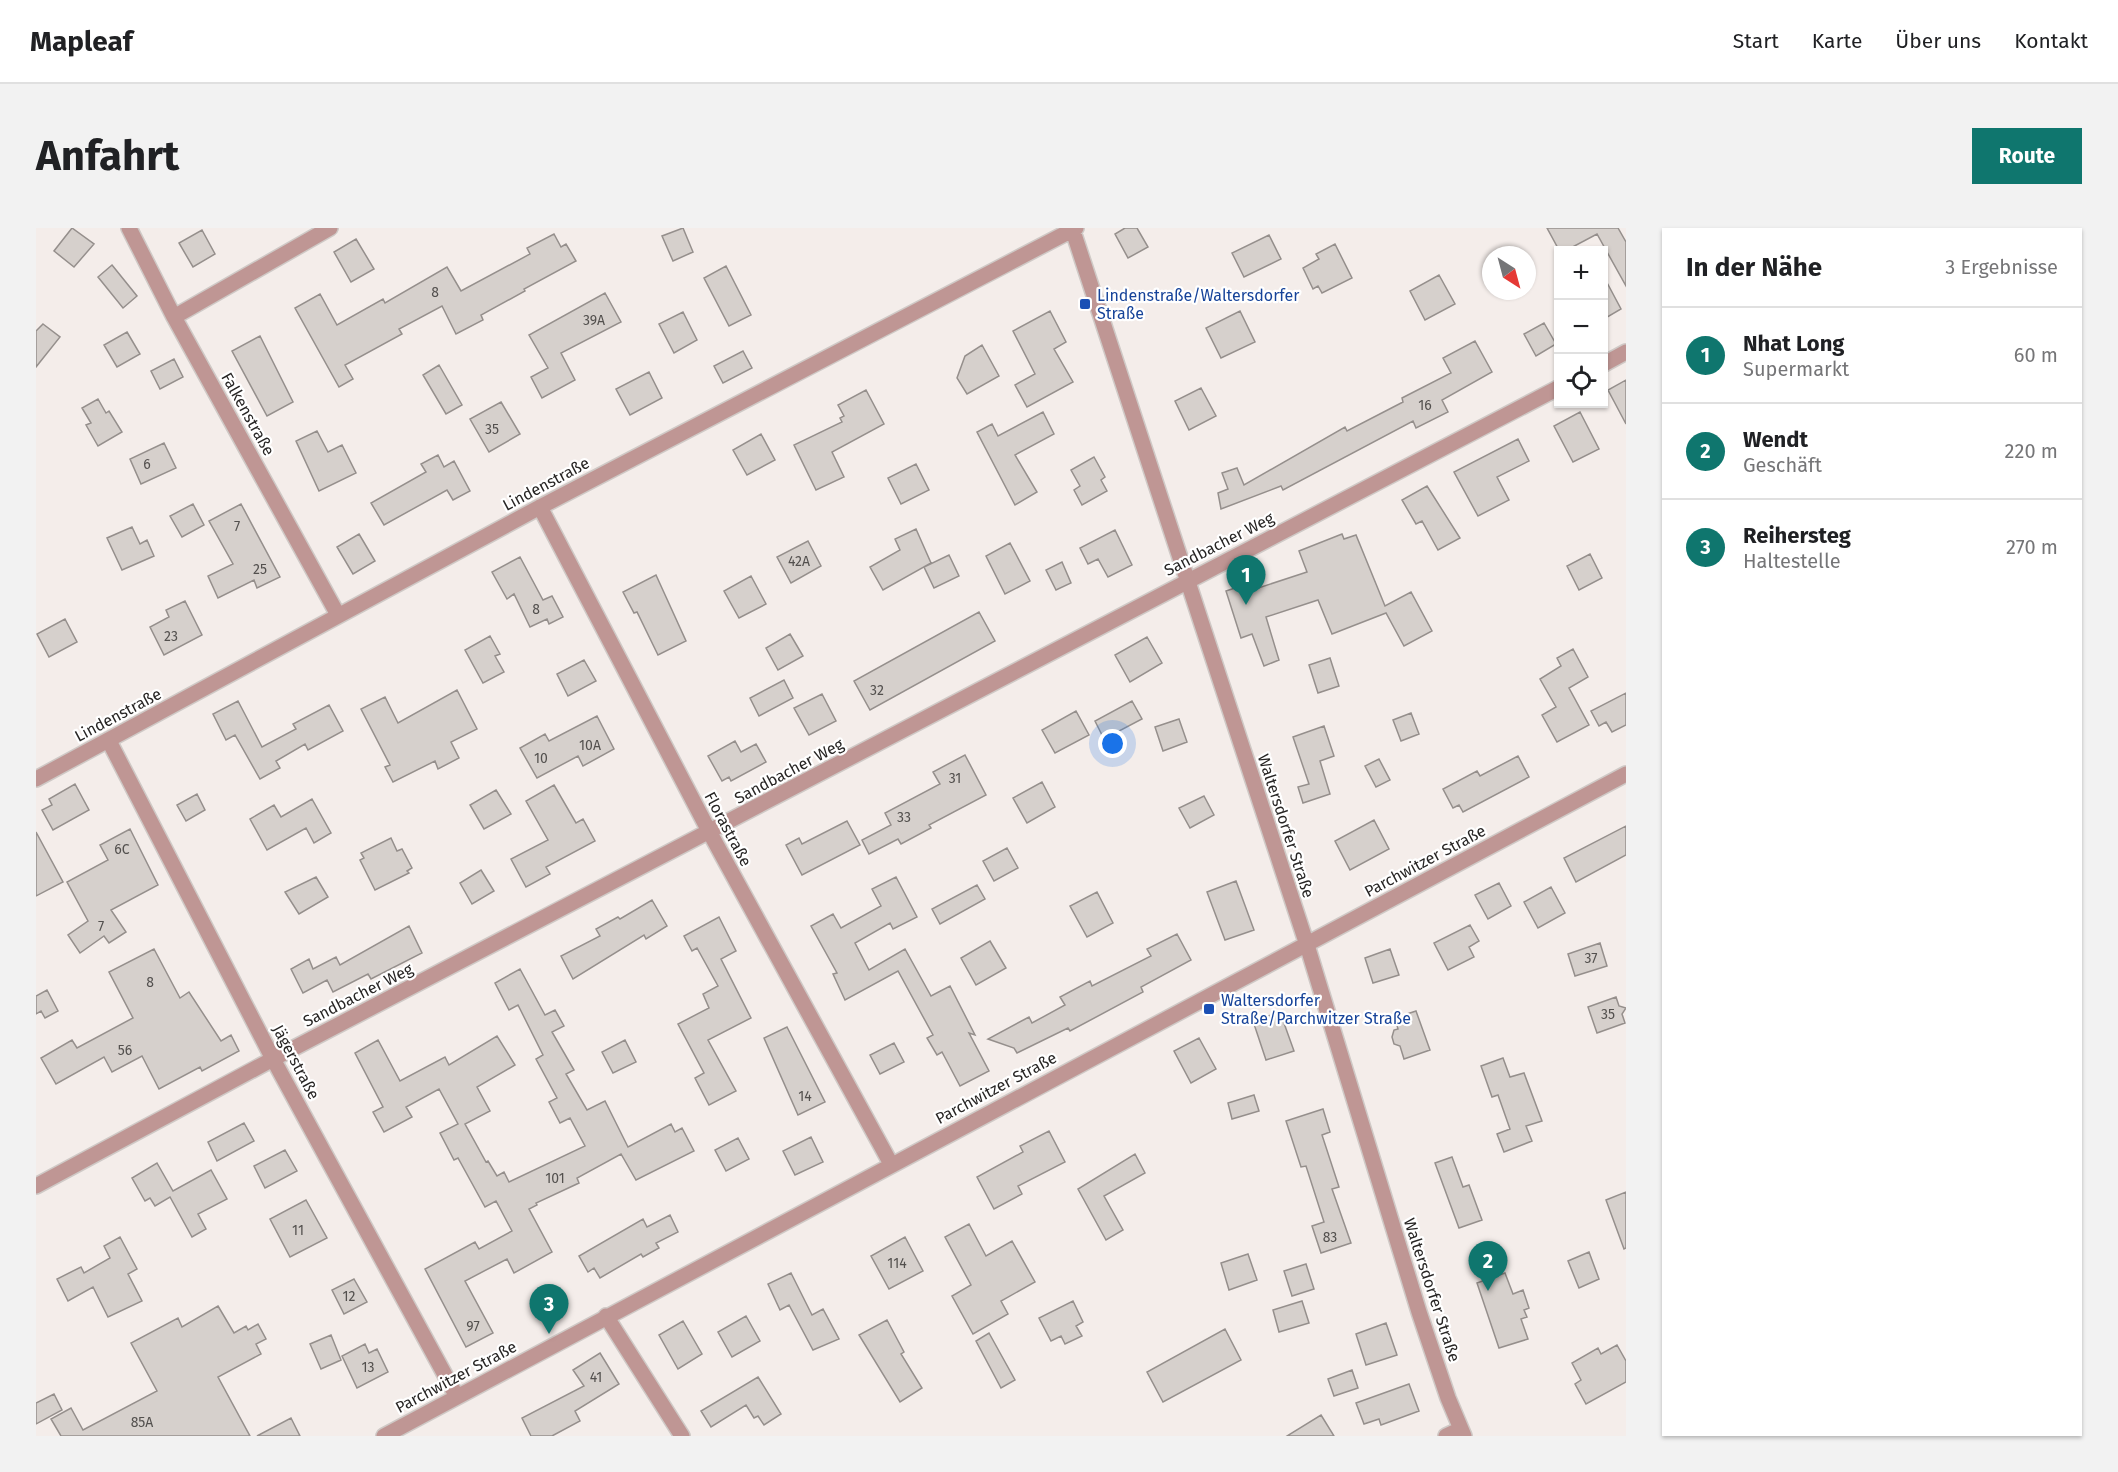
<!DOCTYPE html>
<html lang="de">
<head>
<meta charset="utf-8">
<style>
  :root { --surface:#fff; --page:#f2f2f2; --text:#202124; --muted:#757577; --line:#e0e0e0; --accent:#0f766e }
  body { margin:0; font-family:"Fira Sans",sans-serif; background:var(--page); color:var(--text) }
  .controls { position:absolute; right:18px; top:18px; display:grid; overflow:hidden; border-radius:0px; box-shadow:0 2px 4px #0004 }
  .controls button { width:54px; height:54px; display:grid; place-items:center; padding:0; border:0; border-bottom:2px solid var(--line); background:var(--surface); color:var(--text); font:30px sans-serif }
  .compass { position:absolute; left:1446px; top:18px; width:54px; height:54px; border-radius:50%; background:var(--surface); box-shadow:0 2px 4px #0004; rotate:144deg }
  .you { position:absolute; left:1077px; top:516px; width:21px; height:21px; margin:-15px; border:4px solid #fff; border-radius:50%; background:#1a73e8; box-shadow:0 0 0 9px #1a73e833 }
  .badge { display:grid; place-items:center; width:39px; height:39px; border-radius:50%; background:var(--accent); color:#fff; font-size:20px; font-weight:700 }
  .pin { position:absolute; translate:-50% -50px; filter:drop-shadow(0 2px 3px #0008) }
  .pin::after { content:''; position:absolute; top:32px; width:21px; height:18px; background:inherit; clip-path:polygon(0 0,100% 0,50% 100%) }
  .list { margin:0; padding:0; list-style:none }
  h2 { display:flex; justify-content:space-between; align-items:center; height:78px; margin:0; padding:0 24px; font-size:26px }
  h2 small { font-size:20px; font-weight:400; color:var(--muted) }
  .list li { display:grid; grid-template-columns:39px 1fr auto; gap:18px; align-items:center; box-sizing:border-box; height:96px; padding:0 24px; border-top:2px solid var(--line) }
  .list b { display:block; font-size:22px; white-space:nowrap }
  .list p { margin:0; font-size:20px; white-space:nowrap; color:var(--muted) }
  .list em { font-size:20px; font-style:normal; color:var(--muted) }
  .icon { flex:none; width:33px; height:33px; fill:none; stroke:currentColor; stroke-width:2; stroke-linecap:round; stroke-linejoin:round }
  .map { position:relative; flex:none; width:1590px; height:1208px; overflow:hidden; border-radius:0px }
  header { display:flex; align-items:center; gap:36px; box-sizing:border-box; height:84px; padding:0 30px; background:var(--surface); border-bottom:2px solid var(--line) }
  header strong { font-size:28px }
  nav { display:flex; gap:33px; margin-inline-start:auto; font-size:21px }
  .intro { display:flex; align-items:center; justify-content:space-between; box-sizing:border-box; height:144px; padding:0 36px }
  h1 { margin:0; font-size:42px }
  .button { padding:15px 27px; border-radius:0px; background:var(--accent); color:#fff; font-size:21px; font-weight:700 }
  main { display:flex; gap:36px; padding:0 36px }
  aside { flex:1; background:var(--surface); border-radius:0px; box-shadow:0 2px 4px #0004 }
  .map>svg:first-child { display:block }
  .building { fill:#d6d0cc; stroke:#958f8c; stroke-width:1.5 }
  .lines { fill:none; stroke-linecap:round; stroke-linejoin:round }
  .minor-casing { stroke:#cfc9c6; stroke-width:18 }
  .minor { stroke:#bf9694; stroke-width:15 }
  .transit-dot { fill:#1a4fb4; stroke:#fff; stroke-width:2 }
  .labels { text-anchor:middle; dominant-baseline:central; stroke-width:4.5; stroke-linejoin:round; paint-order:stroke }
  .number-label { font-size:14px; fill:#53504e }
  .transit-label { font-size:16px; fill:#164399; stroke:#fff; text-anchor:start }
  .street-label { font-size:16px; fill:#272524; stroke:#fff }
</style>
</head>
<body>
<header>
<strong>Mapleaf</strong>
<nav><a>Start</a><a>Karte</a><a>Über uns</a><a>Kontakt</a></nav>
</header>
<div class="intro"><h1>Anfahrt</h1><a class="button">Route</a></div>
<main>
<div class="map">
<svg width="1590" height="1208" viewBox="0 0 1590 1208">
  <rect width="100%" height="100%" fill="#f4edea"/>
  <!-- building -->
  <path class="building" d="M36,0L58,16L38,39L18,23Z
    M647,0L657,24L637,33L626,8Z
    M1089,0H1101L1112,19L1092,30L1079,6Z
    M1511,0H1582L1590,14V58L1561,6L1531,22H1523Z
    M166,2L179,26L157,39L143,15Z
    M518,6L525,19L530,16L540,33L488,61L489,63L445,87L447,92L420,106L406,78L363,101L366,106L309,137L317,151L303,159L259,80L284,66L301,97L347,71L349,75L411,39L425,63L494,26L491,20Z
    M1233,7L1245,31L1208,49L1196,25Z
    M320,11L338,41L315,54L298,24Z
    M1299,16L1316,50L1286,65L1282,58L1277,61L1267,40L1283,31L1280,26Z
    M76,37L101,68L87,80L62,49Z
    M690,38L715,87L693,98L668,50Z
    M1403,47L1419,76L1389,92L1374,63Z
    M1568,49L1585,81L1568,91Z
    M569,65L585,94L525,125L539,152L506,170L495,149L512,140L493,107Z
    M1014,83L1030,114L1018,121L1037,154L991,179L979,157L999,146L977,103Z
    M1204,83L1219,114L1185,130L1170,100Z
    M647,84L661,112L638,125L623,96Z
    M1508,95L1520,116L1500,128L1488,106Z
    M7,96L24,109L0,139V103Z
    M91,104L104,126L81,139L68,117Z
    M224,108L257,174L231,188L196,123Z
    M1439,113L1456,144L1406,172L1412,184L1380,200L1377,193L1247,262L1245,258L1185,281L1182,265L1192,261L1186,245L1201,240L1208,257L1309,199L1311,203L1367,174L1366,170L1415,145L1407,130Z
    M946,117L963,148L931,166L921,150L929,128Z
    M707,123L716,140L687,155L678,138Z
    M138,131L147,149L124,161L115,143Z
    M403,137L426,177L410,186L387,147Z
    M613,144L626,170L594,187L580,161Z
    M1590,152V196L1572,162Z
    M1165,160L1180,188L1153,202L1139,173Z
    M830,162L848,196L796,224L808,249L780,262L758,217L806,194L804,190L808,188L802,177Z
    M62,171L70,185L73,183L86,204L62,218L50,197L55,195L46,180Z
    M465,174L484,206L453,224L434,191Z
    M1007,184L1018,206L979,227L1001,264L979,277L941,204L956,196L962,208Z
    M1544,184L1563,221L1537,234L1518,198Z
    M281,203L292,224L306,217L320,245L283,263L260,213Z
    M725,206L739,232L711,247L697,222Z
    M1482,211L1493,233L1461,249L1473,272L1442,288L1418,244Z
    M128,215L140,240L105,256L94,231Z
    M402,227L408,239L418,233L434,263L417,272L411,262L348,297L335,275L390,244L385,236Z
    M1058,229L1069,249L1065,252L1071,263L1046,277L1038,262L1044,258L1035,242Z
    M880,236L893,262L865,276L852,250Z
    M1391,258L1424,310L1402,322L1386,293L1380,296L1366,272Z
    M157,276L168,297L146,309L134,288Z
    M205,276L244,349L221,360L218,352L182,370L172,348L197,336L173,293Z
    M96,299L104,316L111,312L118,328L86,342L71,310Z
    M880,301L895,335L847,362L834,339L864,322L859,311Z
    M1079,302L1096,337L1072,349L1062,331L1052,336L1044,320Z
    M323,306L339,333L317,346L301,319Z
    M1306,306L1308,311L1320,307L1349,378L1375,364L1396,403L1368,418L1350,385L1296,406L1282,372L1230,389L1243,432L1228,438L1216,406L1205,410L1190,363L1208,357L1210,364L1271,344L1263,323Z
    M772,313L785,338L755,355L741,329Z
    M974,315L994,353L969,366L950,328Z
    M1554,326L1566,350L1543,362L1531,338Z
    M913,327L923,348L898,360L888,339Z
    M484,329L507,372L516,368L527,389L513,396L511,391L494,399L478,366L471,371L456,344Z
    M1026,334L1035,355L1020,362L1010,342Z
    M620,347L650,413L622,427L601,384L598,385L587,364Z
    M715,348L730,376L703,390L688,363Z
    M149,373L166,407L128,427L114,399L133,389L130,382Z
    M943,384L959,413L834,482L818,453Z
    M29,391L41,414L13,429L1,406Z
    M754,406L767,428L742,442L730,420Z
    M454,408L464,426L459,428L468,444L447,455L429,422Z
    M1111,409L1126,435L1094,454L1079,427Z
    M1537,421L1552,449L1533,460L1553,497L1521,514L1506,487L1520,479L1504,451L1525,438L1521,430Z
    M1294,430L1303,458L1282,465L1273,437Z
    M548,432L560,453L532,468L521,446Z
    M748,452L757,470L723,488L714,470Z
    M421,462L441,501L415,514L423,530L402,541L399,533L357,554L349,539L354,537L325,481L349,469L362,495Z
    M1590,465V497L1576,504L1570,494L1563,498L1555,483Z
    M786,466L800,493L773,507L758,480Z
    M202,473L226,519L260,501L257,496L293,477L307,503L272,522L269,516L240,533L244,540L224,551L199,507L190,512L177,486Z
    M1096,473L1106,491L1068,511L1059,493Z
    M1040,483L1053,507L1019,525L1006,502Z
    M1375,485L1383,506L1365,513L1357,492Z
    M561,488L578,521L547,538L542,528L501,550L484,520L509,506L513,513Z
    M1143,491L1151,514L1127,523L1119,499Z
    M1288,498L1298,528L1284,533L1294,566L1267,575L1262,559L1273,556L1257,509Z
    M699,513L705,524L720,516L730,534L695,553L693,549L686,553L672,528Z
    M929,527L950,567L893,597L895,600L865,616L862,611L833,626L826,612L855,597L849,585L904,556L897,544Z
    M1482,528L1493,549L1427,584L1423,577L1417,580L1407,561L1441,543L1444,548Z
    M1343,531L1354,552L1340,559L1329,538Z
    M1006,554L1019,579L991,595L977,570Z
    M39,556L53,582L17,602L6,582L16,577L13,571Z
    M518,557L540,595L547,591L559,613L510,639L514,646L490,659L475,631L512,612L490,573Z
    M460,562L475,586L448,601L434,577Z
    M161,566L169,582L150,593L141,577Z
    M1168,568L1178,587L1154,600L1143,580Z
    M276,571L295,605L278,615L270,600L231,622L214,591L238,577L245,589Z
    M1338,592L1353,621L1314,642L1299,613Z
    M811,593L824,617L766,647L750,617L763,610L766,616Z
    M1590,598V627L1540,654L1528,630Z
    M94,601L122,657L75,682L90,704L73,715L68,708L44,725L32,707L52,693L31,654L72,632L64,617Z
    M0,604L27,654L0,668Z
    M355,610L361,623L366,621L376,640L371,643L373,645L339,662L324,632L328,630L325,625Z
    M971,620L982,640L958,653L947,633Z
    M445,642L458,663L436,676L424,655Z
    M280,649L292,669L263,686L249,664Z
    M860,649L881,689L857,701L854,695L819,715L833,742L869,721L895,768L914,758L939,807L933,805L953,843L924,858L906,824L901,827L891,810L897,807L862,743L809,772L797,746L801,745L775,698L797,686L805,700L845,678L836,661Z
    M1200,653L1218,702L1189,712L1171,664Z
    M1463,655L1475,678L1452,691L1439,667Z
    M941,657L949,671L904,696L896,681Z
    M1515,659L1529,685L1502,700L1488,674Z
    M1061,664L1077,695L1051,709L1034,678Z
    M616,672L631,698L610,711L608,707L537,751L525,728L564,708L560,701L582,689L584,691Z
    M683,689L700,723L685,731L715,790L672,812L700,863L673,877L659,850L668,845L642,796L673,780L667,766L682,758L661,720L656,723L648,708Z
    M1434,697L1443,713L1433,719L1438,729L1412,742L1398,715Z
    M373,698L386,725L335,751L332,746L297,764L291,752L267,765L255,741L273,731L277,741L300,729L304,737Z
    M1141,706L1155,732L1105,759L1107,764L1034,803L1032,800L981,825L978,820L952,811L993,789L996,795L1029,777L1024,769L1054,753L1056,758L1115,728L1111,721Z
    M954,713L970,740L940,757L925,730Z
    M1564,715L1571,738L1539,748L1532,726Z
    M118,721L144,770L153,764L185,813L195,807L203,823L166,843L164,839L123,861L106,828L76,844L68,829L20,856L5,830L36,812L41,820L97,790L73,744Z
    M1354,721L1363,747L1337,755L1329,730Z
    M484,741L509,787L519,782L528,798L516,804L538,842L530,846L551,882L569,873L592,919L635,896L639,904L646,900L658,923L600,952L585,926L541,950L543,955L500,975L501,977L493,981L516,1024L478,1045L471,1031L429,1053L457,1105L430,1119L389,1041L439,1014L443,1021L476,1003L460,973L449,979L422,930L418,932L404,905L422,896L403,861L370,879L376,889L348,904L337,884L347,879L319,825L342,812L364,853L409,829L413,837L461,808L479,837L441,859L454,883L429,896L450,934L452,933L461,948L468,944L473,954L549,918L534,890L524,895L513,874L521,870L500,831L507,827L482,777L473,782L459,755Z
    M11,762L22,783L9,790L5,783L0,786V768Z
    M1580,769L1583,778L1590,780L1586,786L1589,795L1561,805L1552,779Z
    M1380,783L1394,822L1368,831L1364,818L1358,816L1356,809L1358,802L1362,801L1359,790Z
    M1244,784L1258,823L1230,832L1217,793Z
    M751,799L789,874L762,887L728,810Z
    M1163,810L1180,841L1155,855L1138,823Z
    M589,812L600,834L577,845L566,824Z
    M858,815L868,834L844,846L834,827Z
    M1467,830L1474,849L1488,845L1506,893L1490,898L1496,913L1468,924L1461,906L1474,901L1462,867L1456,869L1445,838Z
    M1218,867L1223,883L1196,891L1192,875Z
    M1287,881L1294,904L1286,907L1303,959L1296,961L1315,1015L1285,1025L1276,998L1288,994L1270,938L1265,939L1250,893Z
    M208,895L218,913L181,933L172,914Z
    M1013,903L1029,934L982,958L986,966L958,981L941,949L987,924L984,918Z
    M775,909L787,934L759,947L747,923Z
    M702,910L713,931L690,943L679,922Z
    M249,922L261,943L229,960L218,938Z
    M1099,926L1109,945L1068,968L1087,1002L1070,1012L1042,961Z
    M1416,929L1427,959L1433,957L1446,992L1423,1000L1399,935Z
    M121,935L137,963L175,942L191,971L162,986L170,1001L156,1009L134,969L119,978L114,970L109,973L96,950Z
    M1590,964V1020L1588,1021L1570,972Z
    M270,972L291,1010L254,1029L234,991Z
    M634,987L642,1004L620,1015L623,1020L607,1029L605,1026L564,1050L558,1040L552,1044L543,1028L607,991L611,999Z
    M933,996L950,1028L976,1013L999,1054L965,1073L972,1086L937,1106L916,1068L935,1057L909,1009Z
    M84,1009L101,1041L92,1046L106,1073L72,1089L57,1059L32,1073L21,1051L45,1039L48,1045L74,1030L68,1018Z
    M869,1009L887,1043L853,1061L835,1028Z
    M1553,1024L1563,1051L1543,1060L1532,1033Z
    M1212,1026L1221,1052L1193,1062L1185,1035Z
    M1270,1036L1278,1061L1256,1068L1248,1043Z
    M755,1045L776,1087L787,1081L803,1111L777,1122L753,1077L744,1082L732,1056Z
    M1469,1045L1477,1066L1487,1062L1493,1080L1488,1082L1491,1089L1485,1091L1492,1111L1463,1120L1441,1055Z
    M318,1051L331,1074L308,1086L296,1062Z
    M1037,1073L1047,1094L1040,1098L1046,1108L1029,1116L1025,1108L1015,1113L1003,1090Z
    M1266,1073L1273,1095L1243,1104L1237,1082Z
    M182,1078L198,1105L210,1098L212,1102L222,1096L230,1111L220,1116L225,1126L182,1149L214,1208H25L15,1191L35,1180L47,1202L121,1163L95,1115L142,1090L146,1099Z
    M710,1088L724,1113L696,1129L682,1104Z
    M851,1092L868,1124L865,1126L886,1160L864,1174L823,1107Z
    M647,1093L666,1126L642,1141L623,1107Z
    M1350,1095L1361,1127L1330,1137L1320,1106Z
    M1189,1101L1205,1132L1127,1174L1111,1144Z
    M953,1105L979,1152L965,1160L940,1113Z
    M295,1107L305,1132L285,1141L274,1116Z
    M329,1116L333,1125L341,1121L352,1144L321,1160L306,1128Z
    M1581,1117L1590,1133V1154L1550,1176L1539,1156L1545,1152L1536,1135L1562,1120L1565,1126Z
    M564,1125L583,1156L539,1183L544,1193L516,1208H495L486,1190L548,1158L537,1142Z
    M1316,1142L1322,1160L1298,1168L1292,1151Z
    M722,1149L745,1186L728,1197L722,1188L718,1190L710,1177L675,1199L665,1183Z
    M1373,1156L1383,1183L1345,1197L1343,1191L1328,1196L1320,1175Z
    M18,1166L26,1182L0,1196V1175Z
    M1285,1187L1298,1208H1251Z
    M255,1190L264,1208H221Z"/>
  <g class="lines">
    <!-- minor casing -->
    <g class="minor-casing">
      <path id="minor" d="M93,0L138,89L302,387
        M1036,0L1271,717L1383,1084L1412,1170L1428,1208
        M138,89L294,0
        M1568,136L1590,124
        M504,279L674,605L855,936
        M73,513L237,831L421,1169
        M0,551L504,279L1040,0
        M0,958L237,831L1522,160
        M570,1088L646,1208
        M348,1208L1590,546
        M1410,1208L1425,1201"/>
    </g>
    <!-- minor -->
    <use href="#minor" class="minor"/>
  </g>
  <!-- markers -->
  <g class="transit-dot">
    <rect x="1043" y="70" width="12" height="12" rx="3"/>
    <rect x="1167" y="775" width="12" height="12" rx="3"/>
  </g>
  <g class="labels">
    <!-- number labels -->
    <g class="number-label">
      <text x="399" y="64">8</text>
      <text x="558" y="92">39A</text>
      <text x="1389" y="177">16</text>
      <text x="456" y="201">35</text>
      <text x="111" y="236">6</text>
      <text x="201" y="298">7</text>
      <text x="763" y="333">42A</text>
      <text x="224" y="341">25</text>
      <text x="500" y="381">8</text>
      <text x="135" y="408">23</text>
      <text x="841" y="462">32</text>
      <text x="554" y="517">10A</text>
      <text x="505" y="530">10</text>
      <text x="919" y="550">31</text>
      <text x="868" y="589">33</text>
      <text x="86" y="621">6C</text>
      <text x="65" y="698">7</text>
      <text x="1555" y="730">37</text>
      <text x="114" y="754">8</text>
      <text x="1572" y="786">35</text>
      <text x="89" y="822">56</text>
      <text x="769" y="868">14</text>
      <text x="519" y="950">101</text>
      <text x="262" y="1002">11</text>
      <text x="1294" y="1009">83</text>
      <text x="861" y="1035">114</text>
      <text x="313" y="1068">12</text>
      <text x="437" y="1098">97</text>
      <text x="332" y="1139">13</text>
      <text x="560" y="1149">41</text>
      <text x="106" y="1194">85A</text>
    </g>
    <!-- transit labels -->
    <g class="transit-label">
      <text x="1061" y="67">Lindenstraße/Waltersdorfer<tspan x="1061" dy="18">Straße</tspan></text>
      <text x="1185" y="772">Waltersdorfer<tspan x="1185" dy="18">Straße/Parchwitzer Straße</tspan></text>
    </g>
    <!-- street labels -->
    <g class="street-label">
      <text transform="translate(212 186) rotate(61)">Falkenstraße</text>
      <text transform="translate(510 256) rotate(-28)">Lindenstraße</text>
      <text transform="translate(1183 316) rotate(-27)">Sandbacher Weg</text>
      <text transform="translate(82 487) rotate(-28)">Lindenstraße</text>
      <text transform="translate(753 543) rotate(-28)">Sandbacher Weg</text>
      <text transform="translate(1250 598) rotate(72)">Waltersdorfer Straße</text>
      <text transform="translate(692 601) rotate(62)">Florastraße</text>
      <text transform="translate(1389 633) rotate(-28)">Parchwitzer Straße</text>
      <text transform="translate(322 767) rotate(-27)">Sandbacher Weg</text>
      <text transform="translate(260 834) rotate(62)">Jägerstraße</text>
      <text transform="translate(960 860) rotate(-28)">Parchwitzer Straße</text>
      <text transform="translate(1396 1062) rotate(72)">Waltersdorfer Straße</text>
      <text transform="translate(420 1149) rotate(-28)">Parchwitzer Straße</text>
    </g>
  </g>
</svg>
<div class="controls">
<button>+</button>
<button>−</button>
<button><svg class="icon" aria-label="locate" viewBox="0 0 24 24"><circle cx="12" cy="12" r="6"/><path d="M12 2v4M12 18v4M2 12h4M18 12h4"/></svg></button>
</div>
<svg class="compass" viewBox="-18 -18 36 36"><path d="M0-13l5 13h-10z" fill="#e53935"/><path d="M0 13l5-13h-10z" fill="#757577"/></svg>
<div class="you"></div>
<div class="pin badge" style="left:1210px;top:377px">1</div>
<div class="pin badge" style="left:1452px;top:1063px">2</div>
<div class="pin badge" style="left:513px;top:1106px">3</div>
</div>
<aside>
<h2>In der Nähe<small>3 Ergebnisse</small></h2>
<ul class="list">
<li><span class="badge">1</span><div><b>Nhat Long</b><p>Supermarkt</p></div><em>60 m</em></li>
<li><span class="badge">2</span><div><b>Wendt</b><p>Geschäft</p></div><em>220 m</em></li>
<li><span class="badge">3</span><div><b>Reihersteg</b><p>Haltestelle</p></div><em>270 m</em></li>
</ul>
</aside>
</main>
</body>
</html>
